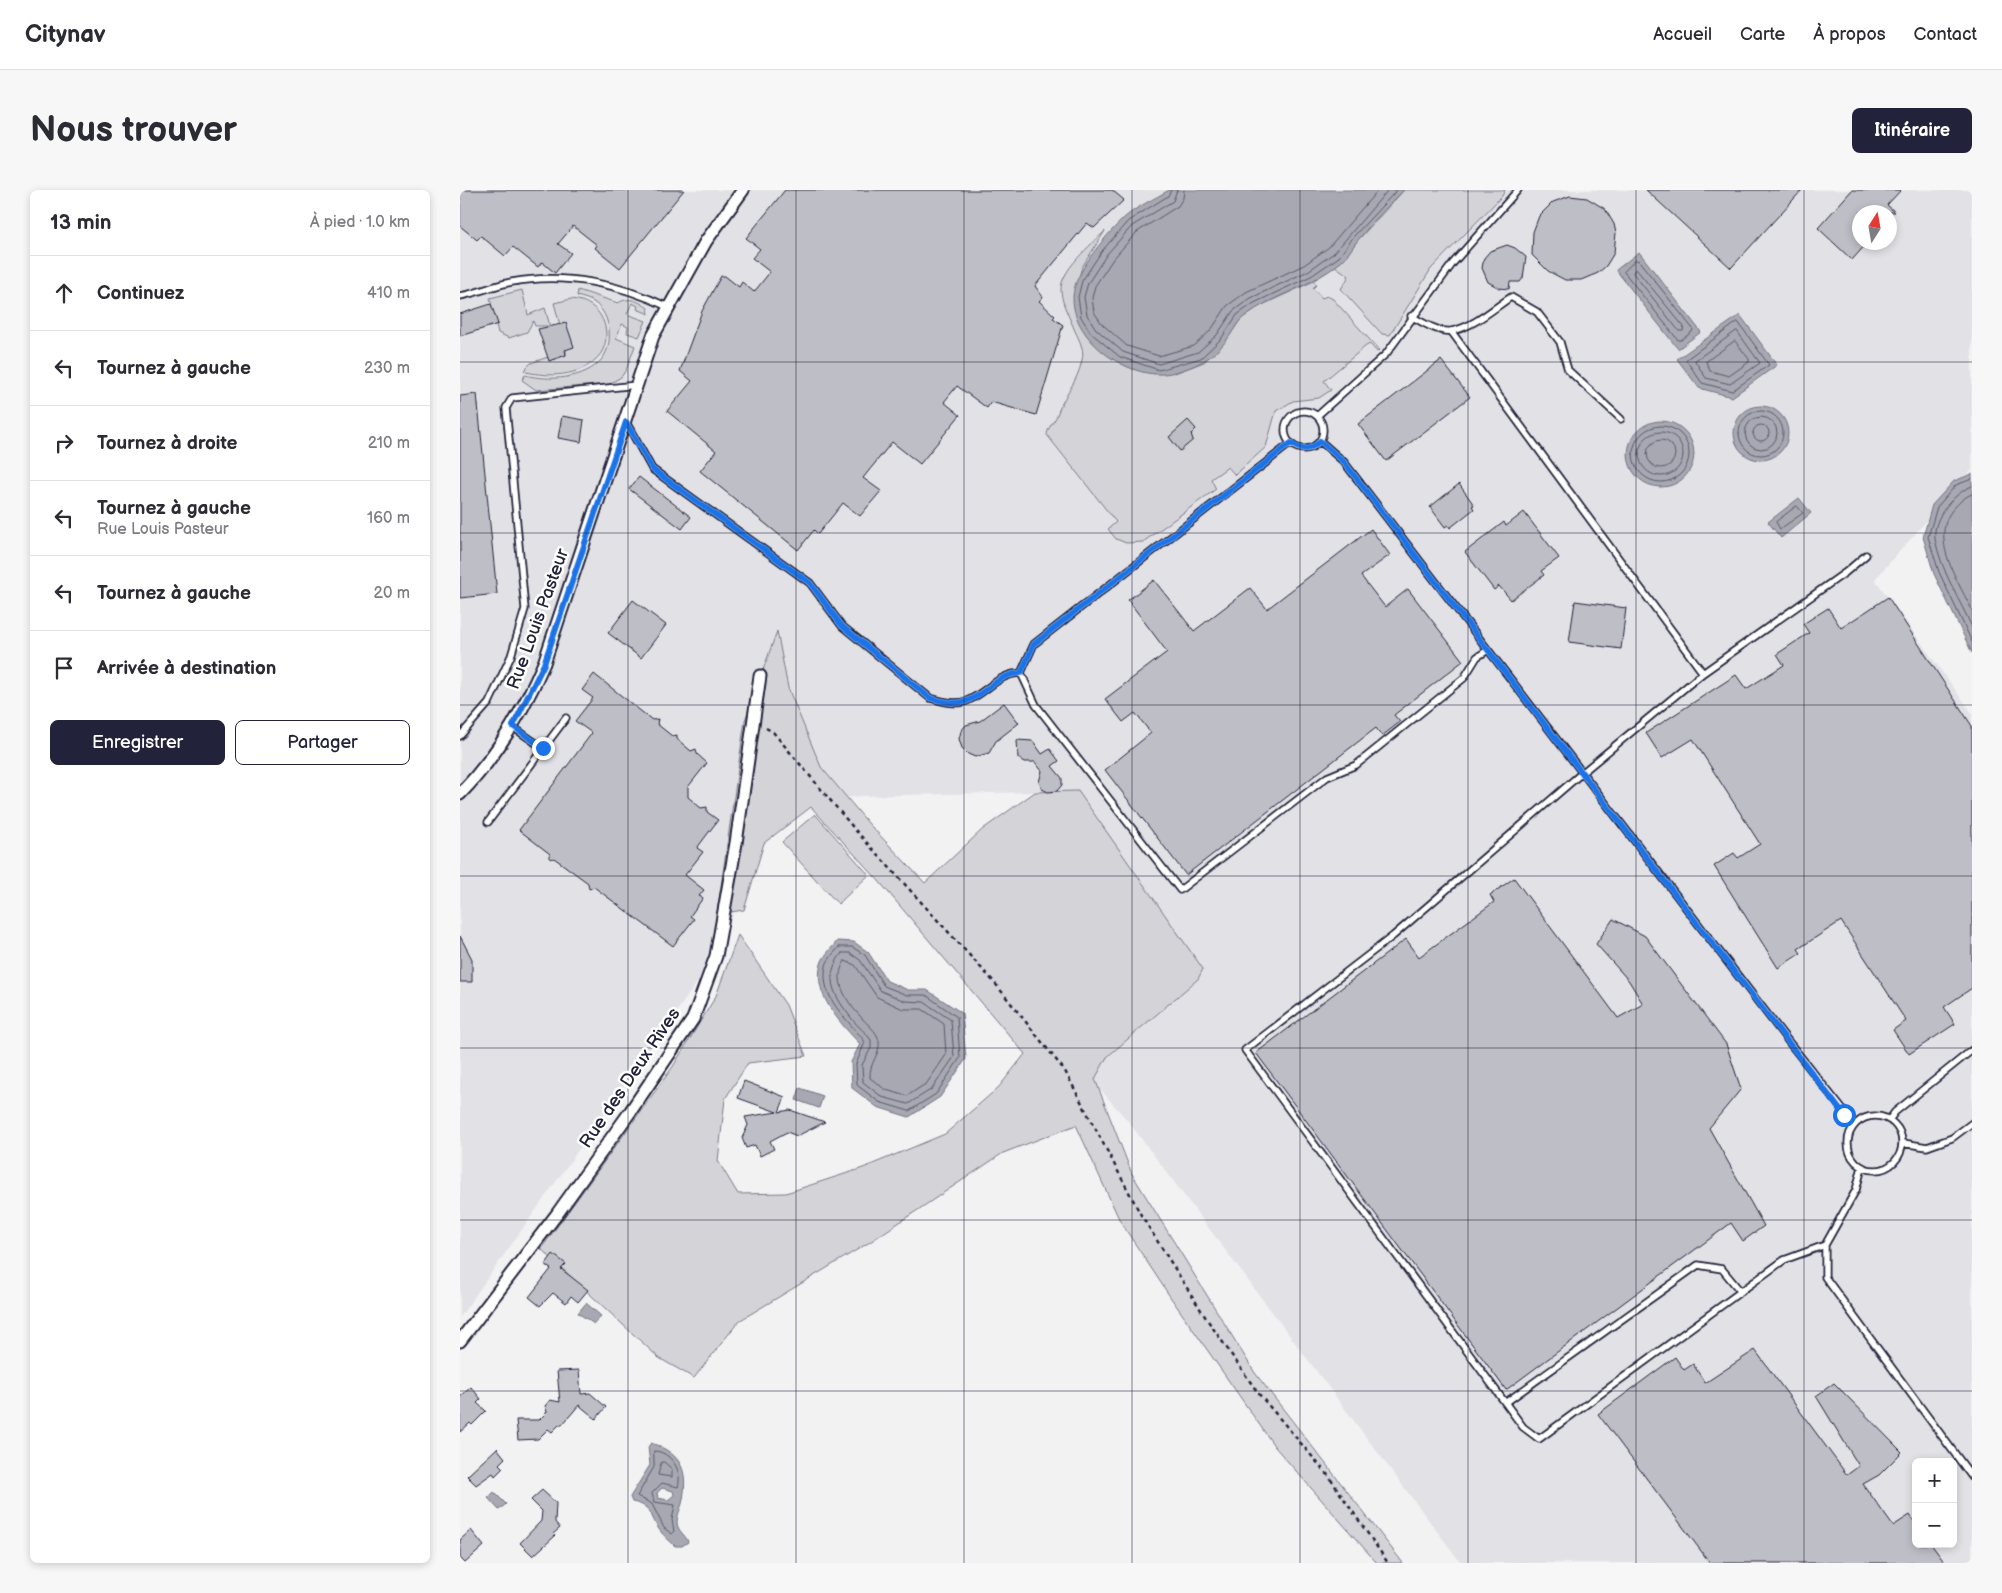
<!DOCTYPE html>
<html lang="fr">
<head>
<meta charset="utf-8">
<style>
  :root { --surface:#fff; --page:#f7f7f7; --text:#2b2b33; --muted:#7c7c81; --line:#e1e1e2; --accent:#22223b }
  body { margin:0; font-family:"Balsamiq Sans",sans-serif; background:var(--page); color:var(--text) }
  .controls { position:absolute; right:15px; bottom:15px; display:grid; overflow:hidden; border-radius:8px; box-shadow:0 2px 8px #0003 }
  .controls button { width:45px; height:45px; display:grid; place-items:center; padding:0; border:0; border-bottom:1px solid var(--line); background:var(--surface); color:var(--text); font:25px sans-serif }
  .compass { position:absolute; left:1392px; top:15px; width:45px; height:45px; border-radius:50%; background:var(--surface); box-shadow:0 2px 8px #0003; rotate:11deg }
  .stop { position:absolute; width:15px; height:15px; margin:-11px; border:4px solid #1a73e8; border-radius:50%; background:#fff }
  .stop.end { background:#1a73e8; border-color:#fff; box-shadow:0 1px 5px #0008 }
  .list { margin:0; padding:0; list-style:none }
  h2 { display:flex; justify-content:space-between; align-items:center; height:65px; margin:0; padding:0 20px; font-size:21px }
  h2 small { font-size:16px; font-weight:400; color:var(--muted) }
  .list li { display:grid; grid-template-columns:32px 1fr auto; gap:15px; align-items:center; box-sizing:border-box; height:75px; padding:0 20px; border-top:1px solid var(--line) }
  .list b { display:block; font-size:19px; white-space:nowrap }
  .list p { margin:0; font-size:16px; white-space:nowrap; color:var(--muted) }
  .list em { font-size:16px; font-style:normal; color:var(--muted) }
  .actions { display:flex; gap:10px; padding:15px 20px }
  .actions a { flex:1; padding:11px 0; border:1px solid var(--accent); border-radius:8px; text-align:center; font-size:18px; color:var(--accent) }
  .actions .main { background:var(--accent); color:#fff }
  .icon { flex:none; width:28px; height:28px; fill:none; stroke:currentColor; stroke-width:2; stroke-linecap:round; stroke-linejoin:round }
  .map { position:relative; flex:none; width:1512px; height:1373px; overflow:hidden; border-radius:8px }
  header { display:flex; align-items:center; gap:30px; box-sizing:border-box; height:70px; padding:0 25px; background:var(--surface); border-bottom:1px solid var(--line) }
  header strong { font-size:24px }
  nav { display:flex; gap:28px; margin-inline-start:auto; font-size:18px }
  .intro { display:flex; align-items:center; justify-content:space-between; box-sizing:border-box; height:120px; padding:0 30px }
  h1 { margin:0; font-size:35px }
  .button { padding:12px 22px; border-radius:8px; background:var(--accent); color:#fff; font-size:18px; font-weight:700 }
  main { display:flex; gap:30px; padding:0 30px }
  aside { flex:1; background:var(--surface); border-radius:8px; box-shadow:0 2px 8px #0003 }
  .map>svg:first-child { display:block }
  .built { fill:#e2e2e6; fill-rule:evenodd }
  .green { fill:#d3d3d8; stroke:#7a7a8a }
  .water { fill:#a8a8b2; stroke:#727282; fill-rule:evenodd }
  .lines { fill:none; stroke-linecap:round; stroke-linejoin:round }
  .shore { stroke:#58586b; stroke-width:1 }
  .building { fill:#bebec6; stroke:#22223b }
  .lane-casing { stroke:#22223b; stroke-width:9 }
  .street-casing { stroke:#22223b; stroke-width:15 }
  .path { stroke:#22223b; stroke-width:2.5; stroke-dasharray:4 4; stroke-linecap:butt }
  .lane { stroke:#fff; stroke-width:5.5 }
  .street { stroke:#fff; stroke-width:11 }
  .route { stroke:#1a73e8; stroke-width:6 }
  .grid { fill:none; stroke:#22223b; stroke-width:1; stroke-opacity:0.55 }
  .labels { text-anchor:middle; dominant-baseline:central; stroke-width:5; stroke-linejoin:round; paint-order:stroke }
  .street-label { font-size:18px; fill:#22223b; stroke:#fff }
</style>
</head>
<body>
<header>
<strong>Citynav</strong>
<nav><a>Accueil</a><a>Carte</a><a>À propos</a><a>Contact</a></nav>
</header>
<div class="intro"><h1>Nous trouver</h1><a class="button">Itinéraire</a></div>
<main>
<aside>
<h2>13 min<small>À pied · 1.0 km</small></h2>
<ul class="list">
<li><svg class="icon" aria-label="ahead" viewBox="0 0 24 24"><path d="M12 20V5M6 11l6-6 6 6"/></svg><div><b>Continuez</b></div><em>410 m</em></li>
<li><svg class="icon" aria-label="left" viewBox="0 0 24 24"><path d="M17 20v-9H6M10 6l-5 5 5 5"/></svg><div><b>Tournez à gauche</b></div><em>230 m</em></li>
<li><svg class="icon" aria-label="right" viewBox="0 0 24 24"><path d="M7 20v-9h11M14 6l5 5-5 5"/></svg><div><b>Tournez à droite</b></div><em>210 m</em></li>
<li><svg class="icon" aria-label="left" viewBox="0 0 24 24"><path d="M17 20v-9H6M10 6l-5 5 5 5"/></svg><div><b>Tournez à gauche</b><p>Rue Louis Pasteur</p></div><em>160 m</em></li>
<li><svg class="icon" aria-label="left" viewBox="0 0 24 24"><path d="M17 20v-9H6M10 6l-5 5 5 5"/></svg><div><b>Tournez à gauche</b></div><em>20 m</em></li>
<li><svg class="icon" aria-label="arrive" viewBox="0 0 24 24"><path d="M6 21V4h12l-3 4 3 4H6"/></svg><div><b>Arrivée à destination</b></div></li>
</ul>
<div class="actions"><a class="main">Enregistrer</a><a>Partager</a></div>
</aside>
<div class="map">
<svg width="1512" height="1373" viewBox="0 0 1512 1373">
  <rect width="100%" height="100%" fill="#f2f2f3"/>
  <filter id="ink" filterUnits="userSpaceOnUse"><feTurbulence type="fractalNoise" baseFrequency=".02" numOctaves="2"/><feDisplacementMap in="SourceGraphic" scale="10" xChannelSelector="R" yChannelSelector="G"/><feConvolveMatrix kernelMatrix="1 2 1 2 8 2 1 2 1" color-interpolation-filters="sRGB"/></filter>
  <g filter="url(#ink)">
    <!-- built -->
    <path class="built" d="M0,0H1512V280L1415,389L1512,523V1373H1001L668,931L615,871L618,601L402,606L318,616L256,766L0,1127ZM1400,22H1430V52H1400ZM1456,1272H1493V1354H1456Z"/>
    <!-- green -->
    <path class="green" d="M944,0H1045L1042,6L971,79L930,145L922,144L881,99L889,86L875,76L882,71L898,50Z
      M645,41L622,77L613,107L715,183L744,172L765,152L781,129L798,117L854,91L857,94L853,98L862,108L867,106L873,109L919,160L917,162L910,154L906,156L864,191L871,200L859,208L833,211L816,221L806,257L775,285L768,277L751,289L756,299L683,352L666,353L656,349L648,339L656,332L587,245C588,236 594,233 597,225C604,204 617,194 622,170C625,161 619,149 615,141C610,128 602,115 601,101C599,81 632,54 645,41Z
      M62,100L68,125L85,118L90,136H75L73,131L67,142L49,148L38,143L30,108Z
      M118,100L158,113C170,106 178,111 188,118L189,124L177,119L178,116L172,113L167,124L186,131L179,147L167,143L168,137L162,134L156,148L175,156L166,180L161,187L149,194L76,200L62,190L65,185C88,191 125,190 142,169C154,154 151,125 135,113C130,109 123,108 117,106Z
      M111,109C118,110 124,111 130,115C148,126 152,155 136,169C118,187 89,187 66,182L64,180L71,173L88,167L89,171L106,165V133L100,135L94,113Z
      M317,441L328,498L361,577L409,634L465,693L523,639L575,602L618,601L743,779L738,789L647,867L635,889L672,984L795,1183L943,1373H917L815,1257L711,1108L660,1031L616,935L543,963L410,1052L279,1131L234,1188L199,1168L81,1059L212,878L256,806L278,745L326,815L346,866L288,873L265,909L258,971L278,1004L326,1003L403,978L485,944L539,897L565,864L418,690L351,617L304,653L284,720L257,724L285,530Z
      M355,624L409,685L378,714L322,652Z"/>
    <!-- water -->
    <path class="water" d="M709,0H944C928,16 912,32 898,50C892,57 888,66 882,71C853,97 813,104 784,127C776,133 772,144 766,151C753,168 735,177 715,182C669,196 593,139 618,88C628,67 647,44 664,28C676,17 694,9 709,0Z
      M1179,62L1241,142L1218,159L1156,80Z
      M1280,125L1317,175L1272,207L1239,198L1217,169Z
      M1274 243a27 27 0 1 1 54 0a27 27 0 1 1-54 0Z
      M1168 264a33 33 0 1 1 66 0a33 33 0 1 1-66 0Z
      M1512,284V463L1474,384L1463,347L1472,315L1494,291Z
      M1339,308L1351,323L1321,348L1308,332Z
      M377,751L394,752L408,762L427,791L448,800H467L502,823L506,869L480,907L449,927L417,917L392,898L391,872L400,854C381,834 352,804 361,774C363,766 372,758 377,751Z
      M340,898L363,906L359,918L336,910Z
      M126,1113L141,1126L134,1134L118,1123Z
      M191,1253C223,1264 229,1282 222,1314C220,1320 217,1326 217,1332C217,1341 226,1345 228,1352L222,1356H215C210,1351 205,1347 201,1342C189,1327 194,1316 172,1312L170,1307L190,1275L188,1257ZM202,1298L213,1301L214,1305L208,1310L198,1308L197,1303Z
      M34,1302L46,1314L39,1320L28,1308Z"/>
    <g class="lines">
      <!-- shore -->
      <path class="shore" d="M711,0L708,6L668,31L642,61L622,91L618,107L621,127L631,143L660,167L699,180L741,168L761,149L777,125L794,113L851,86L879,67L894,46L937,0
        M717,0L713,11L672,36L647,64L628,93L624,107L627,125L636,139L663,162L699,174L738,162L757,145L773,121L791,108L848,81L874,63L928,0
        M724,0L723,8L718,16L677,42L653,69L635,96L632,108L634,122L642,134L667,156L699,166L734,156L751,140L767,116L786,102L844,75L869,57L918,0
        M1176,70L1179,71L1233,139L1232,142L1221,150H1218L1164,82Z
        M1176,79L1224,137L1223,141H1219L1173,83Z
        M1278,132L1309,175L1272,201L1242,193L1226,170Z
        M1277,141L1300,173L1270,194L1246,188L1235,171Z
        M1275,151L1289,169V172L1269,186L1250,181L1246,172Z
        M1279 243a22 22 0 1 1 44 0a22 22 0 1 1-44 0Z
        M1285 243a16 16 0 1 1 32 0a16 16 0 1 1-32 0Z
        M1293 243a8 8 0 1 1 16 0a8 8 0 1 1-16 0Z
        M1173 264a28 28 0 1 1 56 0a28 28 0 1 1-56 0Z
        M1179 264a22 22 0 1 1 44 0a22 22 0 1 1-44 0Z
        M1187 264a14 14 0 1 1 28 0a14 14 0 1 1-28 0Z
        M1512,289L1496,295L1477,317L1468,347L1479,382L1512,452
        M1512,296C1494,303 1472,328 1475,349C1481,380 1499,409 1512,437
        M1512,304C1504,307 1500,312 1494,318C1468,347 1498,391 1512,420
        M1337,316L1343,323L1320,339L1316,332Z
        M379,757H392L405,765L424,796L447,805H466L497,827L500,868L476,904L449,921L419,912L397,895L396,874L405,852C388,829 359,808 366,776C367,770 375,762 379,757Z
        M382,763H390L400,770L421,801L445,811L464,812L491,830L494,867L472,899L448,914L422,907L403,892L402,875L411,858V850C406,842 398,837 392,829C375,807 362,788 382,763Z
        M385,771L395,775L417,807L443,819H462L484,834L486,865L467,893L447,906L426,900L410,888C409,872 421,864 419,851C417,840 406,834 400,826C386,811 372,789 385,771Z
        M194,1261C211,1261 223,1282 218,1297L202,1293L192,1303L194,1312L215,1315L212,1330L214,1342L212,1344L204,1338L192,1314L177,1306L194,1277Z
        M204,1272L212,1279V1287L198,1285L201,1273Z"/>
    </g>
    <!-- building -->
    <path class="building" d="M0,0H224L160,78L135,58L137,55L113,36L98,54L111,63L95,83L82,72L78,77L53,57L45,66L21,46L17,50L0,36Z
      M325,0H652L664,10L634,38L627,33L575,96L583,107L579,111L595,126L593,128L603,135L576,225L531,212L527,218L497,196L484,212L500,225L460,274L432,252L403,288L421,301L400,326L383,313L358,344L354,340L338,360L240,281L256,261L207,221L232,191L220,181L242,121L261,86H265L279,97L282,92L294,102L310,82L292,68L300,59L286,48Z
      M1186,0H1342L1271,78Z
      M1392,0H1441L1427,15L1435,22H1400V52H1408L1392,70L1358,38Z
      M1110,6L1127,8L1145,19L1154,34L1156,43L1154,63L1146,76L1138,83L1121,90H1105L1088,81L1072,65L1073,42L1079,26L1093,12Z
      M1047,55L1055,58L1066,67L1063,88L1060,92H1050L1049,99L1039,98L1028,92L1022,78L1024,68L1030,61Z
      M31,114L38,134L0,146V124Z
      M106,133L114,157L105,160L106,165L89,171L78,139Z
      M981,170L1010,207L926,271L898,234Z
      M17,204L37,404L0,408V206Z
      M102,226L124,230L121,252L98,248Z
      M728,230L736,239L731,244L733,250L720,261L709,247Z
      M179,287L231,327L222,339L169,299Z
      M999,294L1014,315L1012,316L1014,319L990,338L988,335L985,337L970,317Z
      M1064,322L1099,368L1081,381L1084,385L1051,410L1039,396L1034,400L1005,362L1044,332L1046,336Z
      M911,339L930,365L901,386L925,417L948,399L1003,471L934,525L940,532L922,546L916,538L726,685L645,580L691,543L675,523L663,532L645,509L707,462L668,410L694,390L734,441L790,398L807,419Z
      M1428,407L1512,536V798L1484,817L1495,834L1449,864L1433,840L1446,831L1381,731L1338,759L1341,763L1318,778L1254,676L1274,663L1278,668L1300,654L1233,549L1202,568L1186,543L1276,485L1286,499L1324,475L1317,464L1349,443L1343,434L1368,418L1381,438Z
      M173,410L206,435L181,468L148,443Z
      M1115,411L1166,418L1161,459L1109,452Z
      M134,484L192,530L198,529L197,534L212,546L217,545V549L231,561L236,559L237,564L247,573L228,597V607L241,618L247,617V622L258,630L237,658L243,662L225,685L244,700L239,706L243,708L230,726L234,729L213,756L134,697L129,699L128,693L94,668L90,669V664L59,640L132,543L115,531L133,508L122,500Z
      M544,513L559,533L536,551L529,563L515,567L508,564L502,558L499,549L501,541L506,535L520,531Z
      M557,550L573,551L582,564L590,559L599,571L592,576L602,588V595L597,601L588,602L582,599L579,592L582,581L575,572H564L558,568Z
      M1054,688L1158,828L1183,814L1169,791L1136,754L1153,729L1185,746L1266,854L1281,899L1249,938L1304,1036L1283,1051L1271,1033L1046,1200L796,863L946,749L959,767L1034,712L1030,705Z
      M0,746L12,769V792H0Z
      M284,891L325,907L319,922L330,920L365,932L337,946L327,942L310,951L314,959L300,966L295,955L286,958L282,948L288,935L285,927L317,922L278,908Z
      M93,1064L106,1074L101,1079L128,1100L118,1112L111,1106L106,1113L93,1103L80,1116L69,1107L91,1079L85,1075Z
      M1295,1160L1387,1285L1399,1276L1356,1206L1374,1193L1442,1262L1419,1285L1403,1294L1433,1336L1450,1325L1456,1334V1354H1471L1485,1373H1250L1138,1224L1215,1167L1224,1180L1233,1174L1245,1193Z
      M119,1180L121,1204L130,1203L146,1217L136,1229L119,1215L102,1235H99L92,1242L88,1239L78,1249L58,1250L56,1230H79L87,1222L85,1216L90,1210L100,1212L97,1181Z
      M11,1197L21,1209L17,1213L26,1221L12,1235L10,1233L0,1242V1207Z
      M37,1258L45,1268L39,1274L43,1278L35,1286L33,1283L16,1295L7,1286Z
      M82,1300L96,1313L95,1332L100,1338L93,1344L95,1346L73,1366L60,1353L81,1331L82,1321L71,1310Z
      M11,1340L24,1356L5,1373L0,1368V1350Z"/>
    <g class="lines">
      <!-- lane casing -->
      <g class="lane-casing">
        <path id="lane" d="M0,106C18,103 34,95 52,92C105,82 160,94 208,117
          M951,126C962,132 979,143 992,141C1013,137 1033,119 1051,107L1077,122L1100,152L1108,180L1161,229
          M991,141L1243,483
          M825 240a19 19 0 1 1 38 0a19 19 0 1 1-38 0Z
          M857,226L926,164L993,73L1058,0
          M166,232L192,279L350,393L382,436L470,508C481,511 498,516 509,510C528,501 538,484 561,483
          M860,251L884,272L1328,851L1395,935
          M831,253L574,454L561,483L576,515L720,700L867,587L896,575L1004,488L1017,467L1028,460
          M53,537L83,558
          M0,546L29,513L51,466L65,419L46,218L52,208L177,195
          M28,632L106,528
          M1388 953a27 27 0 1 1 54 0a27 27 0 1 1-54 0Z
          M1429,930L1435,922L1512,860
          M1443,953L1467,957L1492,948L1512,933
          M1402,977L1396,1000L1365,1055V1087L1512,1287
          M1365,1055L1324,1070L1079,1249L1063,1237L785,860L933,746L1123,582L1243,483L1386,382L1406,365
          M1045,1213L1238,1075L1262,1079L1281,1102"/>
      </g>
      <!-- street casing -->
      <g class="street-casing">
        <path id="street" d="M0,604C37,566 63,522 84,473L193,146L246,51L283,0
          M0,1151L97,1024L170,922L233,829L256,766L276,653L300,486"/>
      </g>
      <!-- path -->
      <path class="path" d="M306,538L313,542L397,642L534,792L605,881L681,1025L746,1128L798,1203L867,1284L928,1373"/>
      <!-- lane -->
      <use href="#lane" class="lane"/>
      <!-- street -->
      <use href="#street" class="street"/>
    </g>
  </g>
  <g class="lines" filter="url(#ink)">
    <!-- route -->
    <path class="route" d="M83,558L53,536L84,474L166,232L192,279L350,393L382,436L470,508C481,511 498,516 509,510C528,502 538,484 561,483L574,454L831,253C841,262 851,260 860,251L884,272L1384,925"/>
  </g>
  <!-- grid -->
  <path class="grid" d="M168,0V1373M336,0V1373M504,0V1373M672,0V1373M840,0V1373M1008,0V1373M1176,0V1373M1344,0V1373M0,172H1512M0,343H1512M0,515H1512M0,686H1512M0,858H1512M0,1030H1512M0,1201H1512"/>
  <g class="labels">
    <!-- street labels -->
    <g class="street-label">
      <text transform="translate(78 429) rotate(-70)">Rue Louis Pasteur</text>
      <text transform="translate(170 888) rotate(-56)">Rue des Deux Rives</text>
    </g>
  </g>
</svg>
<div class="controls">
<button>+</button>
<button>−</button>
</div>
<svg class="compass" viewBox="-18 -18 36 36"><path d="M0-13l5 13h-10z" fill="#e53935"/><path d="M0 13l5-13h-10z" fill="#7c7c81"/></svg>
<div class="stop" style="left:1384px;top:925px"></div>
<div class="stop end" style="left:83px;top:558px"></div>
</div>
</main>
</body>
</html>
